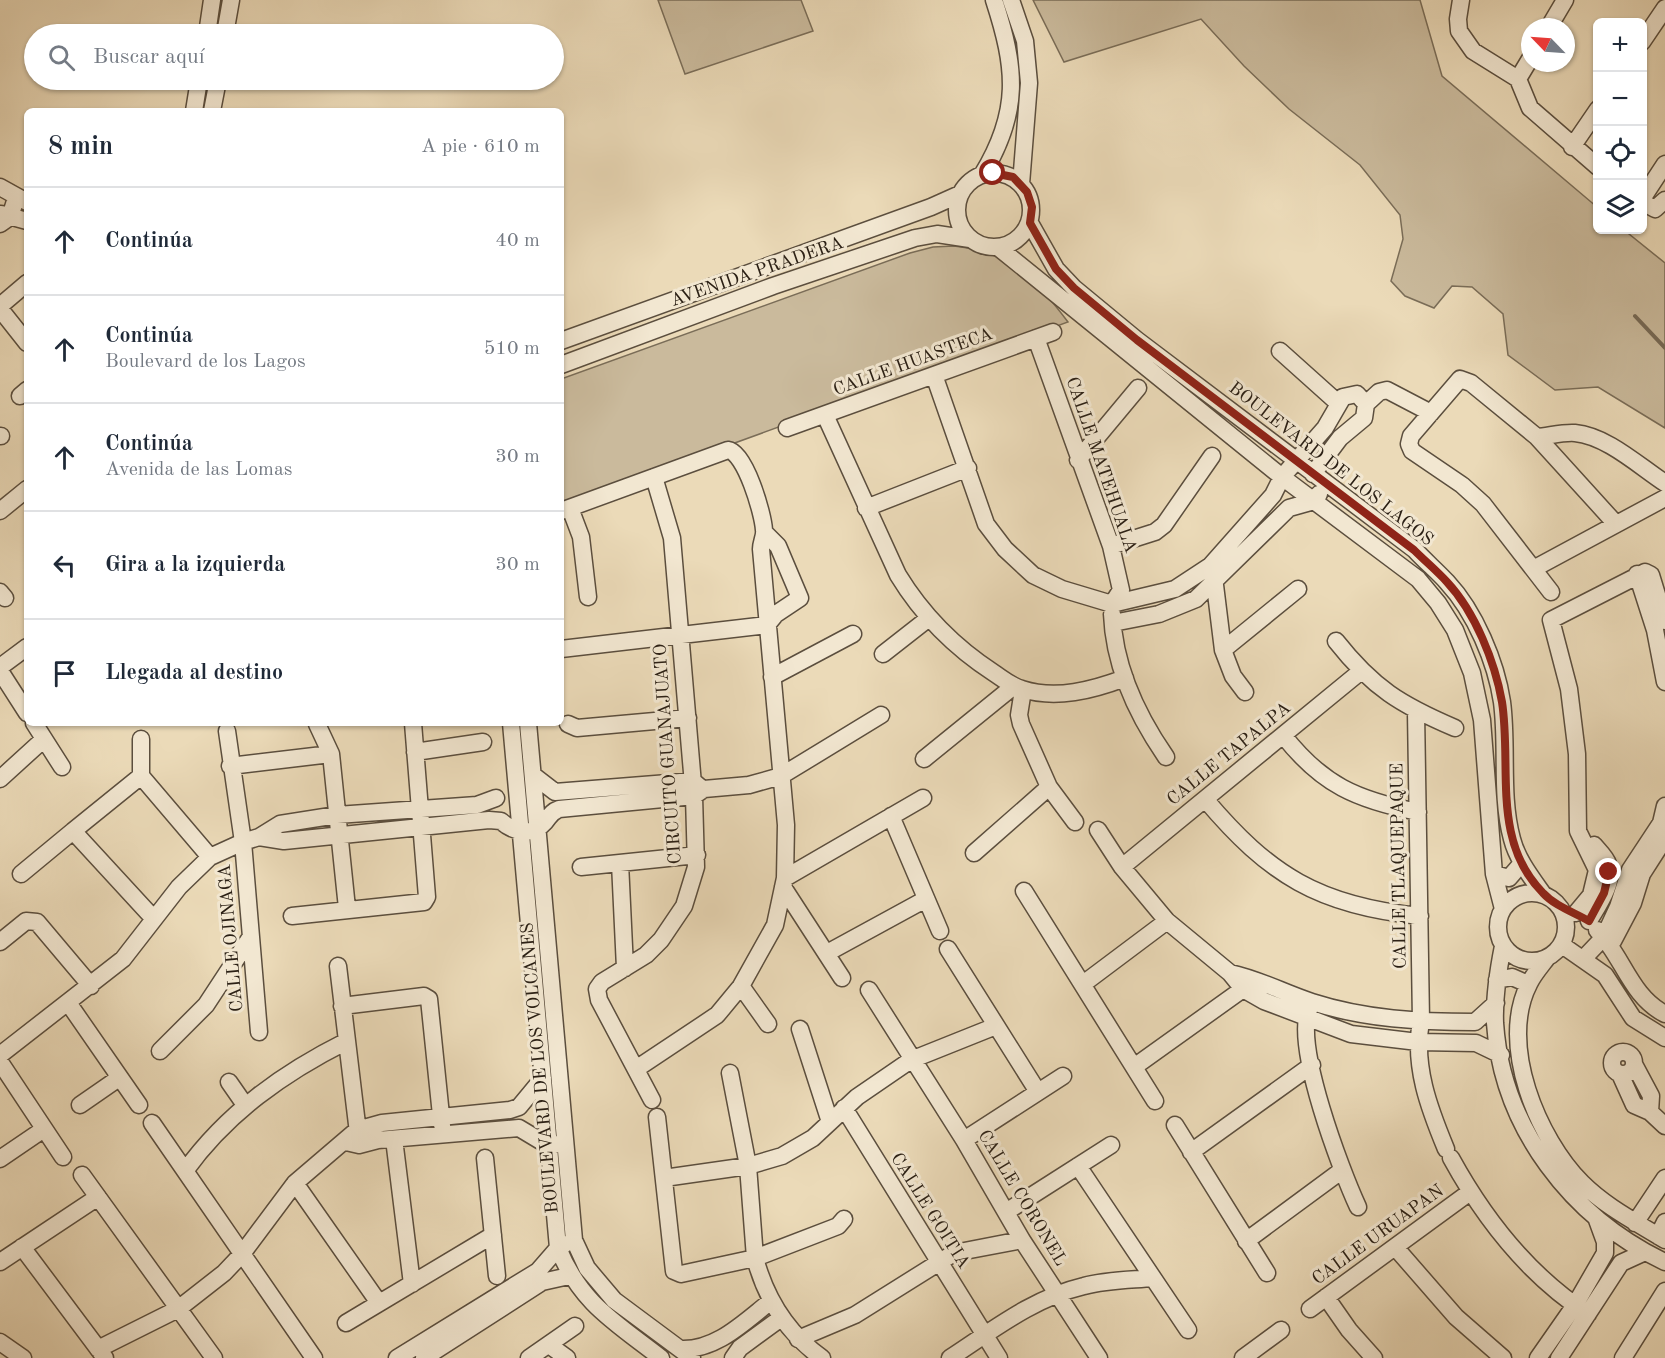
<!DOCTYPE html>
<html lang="es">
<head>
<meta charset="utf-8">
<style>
  :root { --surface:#fff; --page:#f6f6f7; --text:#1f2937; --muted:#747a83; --line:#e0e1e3 }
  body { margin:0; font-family:"Old Standard TT",serif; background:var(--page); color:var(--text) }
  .controls { position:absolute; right:18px; top:18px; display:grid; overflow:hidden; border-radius:9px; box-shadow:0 2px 4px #0004 }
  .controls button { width:54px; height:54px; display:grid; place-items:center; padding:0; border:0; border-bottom:2px solid var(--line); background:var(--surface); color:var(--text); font:30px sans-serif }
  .compass { position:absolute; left:1521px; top:18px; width:54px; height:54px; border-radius:50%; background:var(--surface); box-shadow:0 2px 4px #0004; rotate:295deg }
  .stop { position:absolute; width:18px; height:18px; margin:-14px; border:4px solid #8f2418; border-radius:50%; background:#fff }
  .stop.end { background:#8f2418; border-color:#fff; box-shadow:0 2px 6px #0008 }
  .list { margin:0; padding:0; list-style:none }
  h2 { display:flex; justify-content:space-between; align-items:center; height:78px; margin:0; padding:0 24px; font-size:26px }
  h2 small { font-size:20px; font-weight:400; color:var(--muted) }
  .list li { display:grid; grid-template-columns:39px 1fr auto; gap:18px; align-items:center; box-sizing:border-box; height:108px; padding:0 24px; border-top:2px solid var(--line) }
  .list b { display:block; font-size:22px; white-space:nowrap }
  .list p { margin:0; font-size:20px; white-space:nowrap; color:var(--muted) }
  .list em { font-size:20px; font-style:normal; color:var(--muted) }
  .icon { flex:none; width:33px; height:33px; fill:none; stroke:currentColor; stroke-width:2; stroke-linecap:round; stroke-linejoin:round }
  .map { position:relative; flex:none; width:1665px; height:1358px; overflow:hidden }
  .search { position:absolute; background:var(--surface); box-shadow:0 2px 4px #0004; left:24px; top:24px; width:540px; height:66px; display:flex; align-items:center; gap:15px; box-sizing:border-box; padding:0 21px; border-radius:33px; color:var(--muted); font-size:22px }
  .panel { position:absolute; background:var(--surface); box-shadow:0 2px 4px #0004; left:24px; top:108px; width:540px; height:618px; border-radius:9px }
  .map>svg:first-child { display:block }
  .green { fill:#caba9c; stroke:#7a6d58; stroke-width:1.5 }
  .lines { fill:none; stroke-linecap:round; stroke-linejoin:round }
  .stream { stroke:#776a56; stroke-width:4 }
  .minor-casing { stroke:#5b4e3e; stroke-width:19 }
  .minor { stroke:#f2e7d1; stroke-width:16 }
  .route { stroke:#8f2418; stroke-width:8 }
  .labels { text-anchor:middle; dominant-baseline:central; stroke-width:6; stroke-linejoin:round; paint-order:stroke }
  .street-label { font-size:18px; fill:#2b2015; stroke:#f2e7d1 }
</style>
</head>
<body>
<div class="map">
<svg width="1665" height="1358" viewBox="0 0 1665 1358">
  <rect width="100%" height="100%" fill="#ebdab8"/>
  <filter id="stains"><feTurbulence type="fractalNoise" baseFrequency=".00333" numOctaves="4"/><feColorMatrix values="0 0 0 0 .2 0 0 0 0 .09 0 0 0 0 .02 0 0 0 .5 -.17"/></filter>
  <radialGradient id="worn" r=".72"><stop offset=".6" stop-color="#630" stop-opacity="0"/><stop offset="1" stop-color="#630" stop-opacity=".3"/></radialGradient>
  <!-- green -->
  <path class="green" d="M658,0H801L813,31L685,74Z
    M1033,0H1420L1442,76L1597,207L1598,230H1624L1665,263V428L1598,387L1555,390L1508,355L1503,314L1472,287L1452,286L1434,308L1405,296L1391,281L1403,239L1400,215L1360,165L1289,109L1244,66L1201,19L1064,62Z
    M954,246C1011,252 1035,279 1068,322L561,506V379L910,253L933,247Z"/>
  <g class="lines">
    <!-- stream -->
    <path class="stream" d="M1635,316L1665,348"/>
    <!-- minor casing -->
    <g class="minor-casing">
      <path id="minor" d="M1011,0L1025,41L1029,83L1021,184
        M1461,0L1458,19L1459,31L1473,51L1518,79L1530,108L1598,167
        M1549,27L1565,0
        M207,34L212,0
        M225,34L231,0
        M1642,42L1665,8
        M1518,79L1530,59
        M194,111L199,80
        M212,111L218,80
        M1572,147L1598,109
        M957 210a37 37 0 1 1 74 0a37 37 0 1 1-74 0Z
        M982,175C1021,111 1016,68 994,0
        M0,187L27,202
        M1642,199L1665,164
        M1642,202L1655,209L1665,200
        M1,214L27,221
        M1030,223L1056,269L1074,288L1137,340L1415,550C1425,561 1437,571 1447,582C1475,612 1496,662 1502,702C1508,747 1500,795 1512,839C1517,859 1531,877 1543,894
        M0,224L10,217L16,198
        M999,248L1282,477L1418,579L1438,603L1455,630L1472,673L1482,720L1494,874L1503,909
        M0,306L27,283
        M0,309L27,343
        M1036,338L1111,546L1121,590L1112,604
        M561,341L931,207L960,194
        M1280,351L1338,403
        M561,365L773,286L915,238L937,234L970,239
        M934,375L986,524L1005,549L1033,575L1062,589L1112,604L1175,589L1210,566L1273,495L1282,477L1325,428L1343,397L1357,394L1366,404L1364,418L1340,438L1313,474
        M20,396L27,390
        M1366,404L1379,392L1387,390L1431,413
        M825,415L898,575C923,616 954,647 994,673C1003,679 1011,686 1022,689C1056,700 1093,690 1125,678
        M787,428L1053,332
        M0,436H1
        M1537,437C1549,436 1563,432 1575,433C1607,436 1639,466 1665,483
        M1078,460L1138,388
        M570,508L581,537L588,597
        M866,508L968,468
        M0,511L27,489
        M561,511L728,450C745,452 763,513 764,530C765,536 761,542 761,549L786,825L785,878L775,925L741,986L717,1015L636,1069
        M1111,546L1155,532L1164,525L1212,456
        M1535,568L1665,498
        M1637,574L1655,630L1665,682
        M1214,577L1223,650L1233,676L1245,692
        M0,592L5,598
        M1551,592L1483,504L1462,485L1412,451L1409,444L1411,436L1460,379L1471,383L1537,437L1616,524
        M1112,614C1114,666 1137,715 1166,757
        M1113,623L1159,614L1196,599L1289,508L1314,501L1319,494
        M1336,641C1373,688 1401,705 1455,728
        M561,649L767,625L776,614L800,598L778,546L765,533
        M1223,650L1298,589
        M883,654L929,618
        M0,667L27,647
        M0,671L27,713
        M772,677L853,634
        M1023,690L1019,715L1021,724L1049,787L1075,822
        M1416,712L1421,1021C1413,1066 1429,1108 1446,1149
        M34,723L62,767
        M511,723L558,1248C581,1304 615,1322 661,1358
        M528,723L574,1240L587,1268L614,1300L692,1358
        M568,724L577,728L688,718
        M227,731L243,842L259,1032
        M1283,735C1322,785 1357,800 1418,812
        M141,739V776L210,857
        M415,752L483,742
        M331,754L347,908
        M924,759L1014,686
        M230,766L331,754L317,724
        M533,775L555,792L693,781L700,787
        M0,779L44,739
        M1205,799C1269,875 1319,906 1420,916
        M891,816L940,931
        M1098,830L1122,867L1167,921L1230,973L1243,989L1264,1001L1351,1034L1418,1042L1476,1043L1501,1055
        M73,831L141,776
        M259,837L284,841L489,820L501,821C513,832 532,837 545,822C550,816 551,812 559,809L694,796L704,789L749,785L781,776L881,715
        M974,853L1049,787
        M620,863L625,968
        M581,867L697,855
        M1122,867L1360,672
        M21,874L73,831L154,919
        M1494,874L1509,878L1522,863
        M785,878L923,798
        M783,887L842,978
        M1024,891L1155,1101
        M1498 927a34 34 0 1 1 68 0a34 34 0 1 1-68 0Z
        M1576,913L1591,895L1597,870L1578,831L1577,754L1569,689L1551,620L1645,572L1651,575L1665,621
        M292,916L424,902L427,897L413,723
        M1589,921C1597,907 1616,881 1608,864C1606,857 1598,850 1594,845
        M1597,930C1623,956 1630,996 1665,1014
        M1613,941L1633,903L1642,874L1665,838
        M0,942L26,921L37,922L91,986
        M1562,945L1605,975L1633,1018L1665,1038
        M1503,946C1498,971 1494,997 1495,1023C1502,1128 1572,1218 1665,1262
        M948,949L1038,1092
        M827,953L926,899
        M1547,958C1541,966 1533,975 1529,984C1498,1044 1538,1139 1582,1183C1606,1207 1636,1222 1665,1240
        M1584,958L1604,937L1618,907L1630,870L1661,823L1665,806
        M338,966L359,1141
        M1230,973C1259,979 1284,993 1312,1002C1365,1019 1420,1022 1475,1022L1496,1003
        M1497,980L1512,977L1528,984
        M1083,984L1167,921
        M741,986L768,1024
        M869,990L964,1140L1022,1240L1099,1358
        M69,1004L139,1105
        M342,1006L424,996L429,999L442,1125
        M1309,1010C1294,1047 1341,1170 1358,1207
        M800,1029L830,1122
        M160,1051L206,1005L250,938
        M1612 1063a11 11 0 1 1 22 0a11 11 0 1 1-22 0Z
        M0,1055L123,959L179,887L210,857L243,842L259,837L280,824L337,815L477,805L496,798
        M0,1062L63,1157
        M1635,1066L1651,1096L1650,1112
        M1134,1067L1243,989L1249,981
        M730,1073L748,1166L755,1258C766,1299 787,1333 822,1358
        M1620,1074L1634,1105L1650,1112L1665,1126
        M229,1082L245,1105
        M652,1100L599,1000L597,989L602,982L646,955L661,940L684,906L696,867L694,796L672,538L654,477
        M80,1105L119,1078
        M844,1108L999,1358
        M657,1117L674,1271L681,1274L755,1258L838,1226L844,1219
        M152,1123L314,1358
        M1175,1125L1267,1273
        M394,1139L412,1284
        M964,1140L1063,1076
        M346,1142L359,1145L378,1140L519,1128L549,1146L558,1144
        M1191,1152L1312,1065
        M485,1158L497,1276
        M1451,1158C1485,1220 1528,1275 1588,1314
        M0,1159L44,1129
        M1078,1166L1188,1330
        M185,1171C227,1113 283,1073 347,1041
        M82,1175L214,1358
        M664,1178L748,1166L782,1156L813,1138L857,1097L911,1060L996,1026
        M295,1183L379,1303
        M1006,1212L1111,1145
        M1635,1223L1665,1178
        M1658,1236L1665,1222
        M1246,1241L1341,1171
        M22,1247L105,1358
        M1395,1247L1456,1317L1503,1358
        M0,1262L98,1197
        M1326,1297L1349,1330L1374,1358
        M1310,1309L1470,1192
        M346,1323L493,1235
        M798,1339L855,1315L954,1253L1022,1240
        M0,1342L23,1358
        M549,1345L567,1358
        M98,1349L178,1309L224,1273L242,1254L295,1183L357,1130L382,1123L510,1110L519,1107L543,1078
        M680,1349C716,1351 744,1322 771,1301
        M397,1358L538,1271L558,1248L565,1244
        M424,1358L542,1282L569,1276
        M529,1358L575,1326
        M733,1358L740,1348L781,1318
        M950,1358C993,1330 1033,1298 1084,1286C1106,1280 1130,1280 1153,1278
        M1243,1358L1281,1330
        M1538,1358L1575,1305L1605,1253V1242L1597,1220
        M1559,1358L1621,1263L1645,1252
        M1623,1358L1665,1291"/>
    </g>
    <!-- minor -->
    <use href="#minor" class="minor"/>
  </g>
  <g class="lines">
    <!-- route -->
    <path class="route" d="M993,173L1013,177L1027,192L1032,207L1030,223L1056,269L1074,288L1137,340L1414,550C1425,561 1437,571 1447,582C1475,612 1495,662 1502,702C1512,766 1491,841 1543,893C1555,906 1573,912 1589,921L1604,893L1609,872"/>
  </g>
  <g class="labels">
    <!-- street labels -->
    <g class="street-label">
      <text transform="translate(757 272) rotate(-19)">AVENIDA PRADERA</text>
      <text transform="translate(913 362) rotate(-20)">CALLE HUASTECA</text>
      <text transform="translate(1331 464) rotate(38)">BOULEVARD DE LOS LAGOS</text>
      <text transform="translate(1101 465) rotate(71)">CALLE MATEHUALA</text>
      <text transform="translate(668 754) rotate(-94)">CIRCUITO GUANAJUATO</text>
      <text transform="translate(1229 754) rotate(-39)">CALLE TAPALPA</text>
      <text transform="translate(1399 866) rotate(-91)">CALLE TLAQUEPAQUE</text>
      <text transform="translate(231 938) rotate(-95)">CALLE OJINAGA</text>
      <text transform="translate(540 1068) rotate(-95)">BOULEVARD DE LOS VOLCANES</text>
      <text transform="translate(1022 1198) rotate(59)">CALLE CORONEL</text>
      <text transform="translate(930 1211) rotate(58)">CALLE GOITIA</text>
      <text transform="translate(1378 1235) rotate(-36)">CALLE URUAPAN</text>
    </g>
  </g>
  <rect width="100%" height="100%" filter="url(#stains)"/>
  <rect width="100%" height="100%" fill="url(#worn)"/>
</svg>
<div class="controls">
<button>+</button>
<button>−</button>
<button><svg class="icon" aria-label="locate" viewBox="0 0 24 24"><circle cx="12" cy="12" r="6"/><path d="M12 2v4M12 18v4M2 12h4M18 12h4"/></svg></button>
<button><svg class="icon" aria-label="layers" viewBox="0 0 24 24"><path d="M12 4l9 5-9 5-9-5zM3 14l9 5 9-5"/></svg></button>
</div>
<svg class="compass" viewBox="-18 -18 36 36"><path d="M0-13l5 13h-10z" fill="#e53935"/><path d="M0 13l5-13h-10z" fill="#747a83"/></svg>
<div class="stop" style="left:993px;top:173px"></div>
<div class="stop end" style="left:1609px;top:872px"></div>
<div class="search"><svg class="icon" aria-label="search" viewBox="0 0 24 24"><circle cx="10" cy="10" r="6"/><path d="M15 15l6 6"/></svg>Buscar aquí</div>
<section class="panel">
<h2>8 min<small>A pie · 610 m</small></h2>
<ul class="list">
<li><svg class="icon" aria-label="ahead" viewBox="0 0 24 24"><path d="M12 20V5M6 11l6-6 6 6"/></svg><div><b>Continúa</b></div><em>40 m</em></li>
<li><svg class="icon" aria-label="ahead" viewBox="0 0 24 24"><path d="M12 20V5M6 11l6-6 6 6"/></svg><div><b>Continúa</b><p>Boulevard de los Lagos</p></div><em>510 m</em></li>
<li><svg class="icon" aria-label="ahead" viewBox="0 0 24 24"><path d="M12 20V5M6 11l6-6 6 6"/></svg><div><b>Continúa</b><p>Avenida de las Lomas</p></div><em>30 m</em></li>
<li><svg class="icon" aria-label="left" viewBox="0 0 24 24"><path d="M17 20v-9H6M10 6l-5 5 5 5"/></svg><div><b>Gira a la izquierda</b></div><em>30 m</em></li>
<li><svg class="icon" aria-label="arrive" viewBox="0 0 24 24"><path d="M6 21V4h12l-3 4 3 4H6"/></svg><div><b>Llegada al destino</b></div></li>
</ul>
</section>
</div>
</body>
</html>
